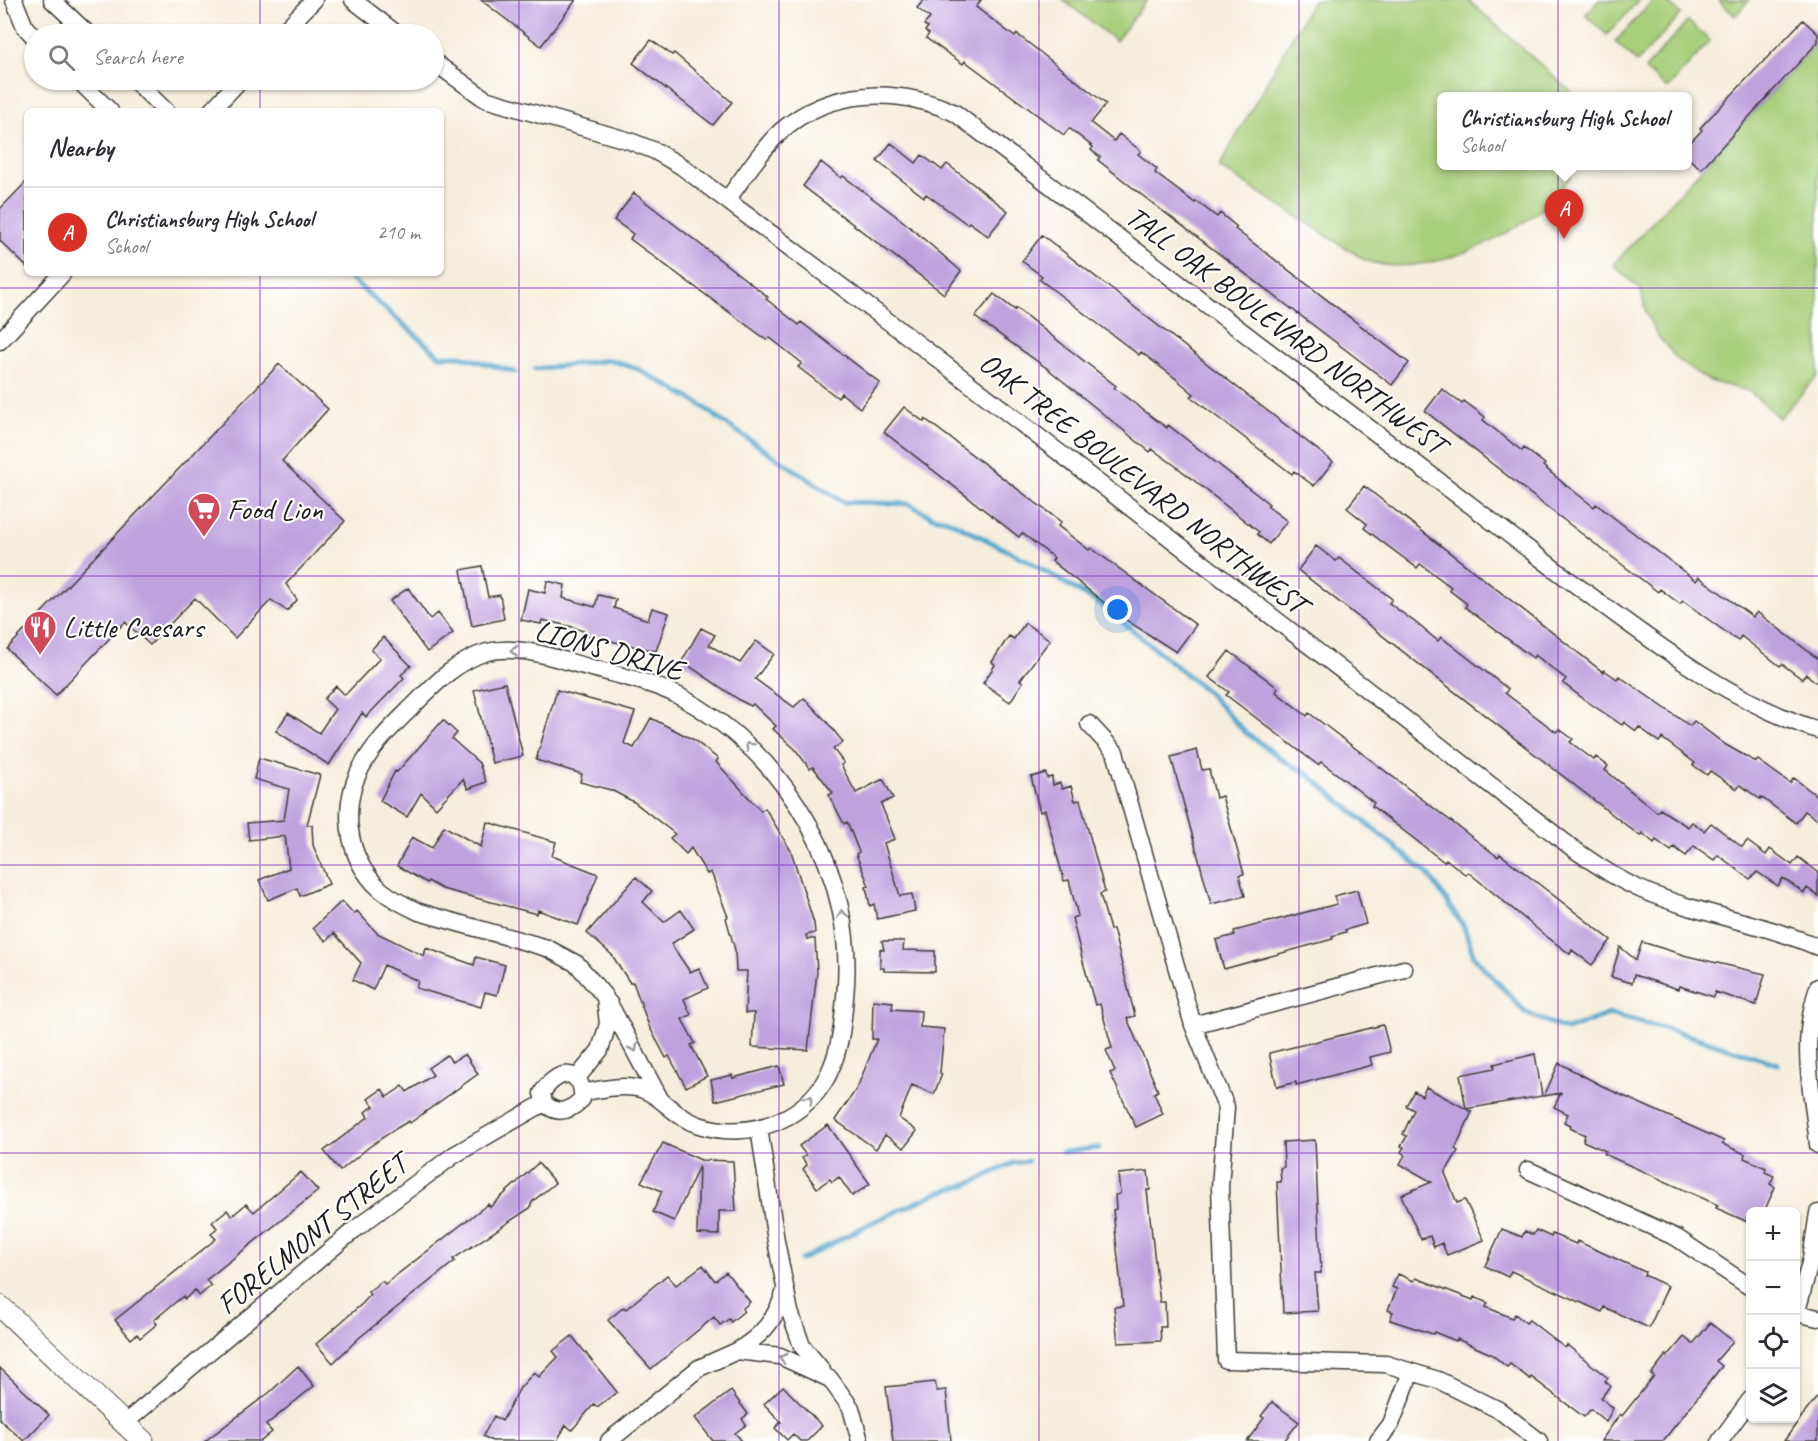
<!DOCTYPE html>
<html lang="en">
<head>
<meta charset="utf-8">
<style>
  :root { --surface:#fff; --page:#f7f7f7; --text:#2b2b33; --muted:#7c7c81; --line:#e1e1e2; --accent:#d93025 }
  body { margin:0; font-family:Caveat,sans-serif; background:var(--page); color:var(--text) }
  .controls { position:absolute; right:18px; bottom:18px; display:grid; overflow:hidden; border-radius:9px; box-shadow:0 2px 4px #0004 }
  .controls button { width:54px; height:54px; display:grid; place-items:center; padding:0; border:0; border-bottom:2px solid var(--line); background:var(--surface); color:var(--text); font:30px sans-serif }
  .you { position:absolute; left:1118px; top:610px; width:21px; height:21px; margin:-15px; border:4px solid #fff; border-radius:50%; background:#1a73e8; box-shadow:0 0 0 9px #1a73e833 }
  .badge { display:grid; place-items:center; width:39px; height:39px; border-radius:50%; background:var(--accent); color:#fff; font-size:20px; font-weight:700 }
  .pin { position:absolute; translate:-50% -50px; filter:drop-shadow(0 2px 3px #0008) }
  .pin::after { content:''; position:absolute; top:32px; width:21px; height:18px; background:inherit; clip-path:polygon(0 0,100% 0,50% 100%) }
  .popup { position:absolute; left:1437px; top:92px; width:255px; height:78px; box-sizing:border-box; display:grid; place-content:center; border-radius:9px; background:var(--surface); filter:drop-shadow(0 2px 4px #0005); font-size:20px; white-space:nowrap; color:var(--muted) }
  .popup b { font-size:22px; color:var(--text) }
  .popup::after { content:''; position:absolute; left:50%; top:100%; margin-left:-12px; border:12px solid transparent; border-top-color:var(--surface) }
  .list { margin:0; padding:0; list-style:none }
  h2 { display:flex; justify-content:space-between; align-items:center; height:78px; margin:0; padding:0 24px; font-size:26px }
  h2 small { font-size:20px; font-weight:400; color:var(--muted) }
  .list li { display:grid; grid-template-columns:39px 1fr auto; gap:18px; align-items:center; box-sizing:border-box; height:90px; padding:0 24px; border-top:2px solid var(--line) }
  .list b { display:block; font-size:22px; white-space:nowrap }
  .list p { margin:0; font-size:20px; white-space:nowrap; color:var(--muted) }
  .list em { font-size:20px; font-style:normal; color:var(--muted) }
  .icon { flex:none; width:33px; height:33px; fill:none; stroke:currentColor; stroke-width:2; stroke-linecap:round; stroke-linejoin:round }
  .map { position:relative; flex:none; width:1818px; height:1441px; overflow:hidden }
  .search { position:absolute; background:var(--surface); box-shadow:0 2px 4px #0004; left:24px; top:24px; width:420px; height:66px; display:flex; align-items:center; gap:15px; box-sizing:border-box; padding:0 21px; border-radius:33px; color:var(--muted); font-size:22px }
  .panel { position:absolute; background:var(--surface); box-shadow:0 2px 4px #0004; left:24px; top:108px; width:420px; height:168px; border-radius:9px }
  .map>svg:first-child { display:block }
  .green { fill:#a8cf7a; stroke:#62764b; stroke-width:1.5 }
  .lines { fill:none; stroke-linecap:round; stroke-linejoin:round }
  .stream { stroke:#51a6cd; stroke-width:5 }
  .building { fill:#bfa1de }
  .minor-casing { stroke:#3d3c39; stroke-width:19 }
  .tertiary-casing { stroke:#3d3c39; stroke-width:23 }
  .minor { stroke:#fff; stroke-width:16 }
  .tertiary { stroke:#fff; stroke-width:21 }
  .oneway { stroke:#999 }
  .grid { fill:none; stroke:#7b2cbf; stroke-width:1.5; stroke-opacity:0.55 }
  .labels { text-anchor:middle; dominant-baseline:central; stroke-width:4.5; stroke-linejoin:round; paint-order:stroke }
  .street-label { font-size:30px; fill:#1c1c1c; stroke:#fff }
  .poi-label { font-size:30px; fill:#1c1c1c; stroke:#fff; text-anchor:start }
</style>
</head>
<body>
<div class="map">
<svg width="1818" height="1441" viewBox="0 0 1818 1441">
  <rect width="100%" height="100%" fill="#fff"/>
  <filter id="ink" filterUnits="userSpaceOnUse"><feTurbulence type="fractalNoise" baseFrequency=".0167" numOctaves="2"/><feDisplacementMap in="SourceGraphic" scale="12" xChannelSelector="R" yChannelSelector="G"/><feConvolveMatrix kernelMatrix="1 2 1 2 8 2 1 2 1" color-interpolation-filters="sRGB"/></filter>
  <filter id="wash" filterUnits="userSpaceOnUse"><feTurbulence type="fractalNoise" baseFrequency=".008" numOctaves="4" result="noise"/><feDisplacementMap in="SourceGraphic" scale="24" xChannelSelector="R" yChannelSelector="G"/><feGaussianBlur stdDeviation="1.35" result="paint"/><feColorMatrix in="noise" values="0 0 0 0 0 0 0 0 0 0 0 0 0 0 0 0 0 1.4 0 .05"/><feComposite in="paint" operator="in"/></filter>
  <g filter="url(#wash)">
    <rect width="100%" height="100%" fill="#f6eedc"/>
    <!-- green -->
    <path class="green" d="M1063,0H1147L1116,41Z
      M1313,0H1468L1576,96L1441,97V166L1577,167C1564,186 1549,204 1530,218C1490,247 1414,279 1365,260L1219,167Z
      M1599,0H1639L1607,35L1585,15Z
      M1653,0H1665L1681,14L1637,62L1615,42Z
      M1718,0H1749L1735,16Z
      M1688,21L1710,41L1667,89L1645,69Z
      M1818,42V376L1779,418L1749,391L1709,381L1678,360L1657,335L1646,313L1641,290L1613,265Z"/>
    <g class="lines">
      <!-- stream -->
      <path class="stream" d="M344,273L440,356H460L515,372
        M535,369L610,360L638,369L700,404L723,422L843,502L909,504L933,517L948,520L1028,561L1103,606L1204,689L1245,732L1287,763L1305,772L1429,875L1464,927L1474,957L1526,1013L1567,1030L1609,1014L1678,1032L1778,1064
        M1062,1152L1099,1148
        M801,1260L873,1222L935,1194L974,1182L1013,1163L1028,1161"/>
    </g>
    <g id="blocks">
      <!-- building -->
      <path class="building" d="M481,0H576L541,46Z
        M924,0H981L976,7L1015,37L1017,34L1106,104L1091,123L1114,141L1119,134L1141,151L1138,154L1157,169L1155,173L1195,203L1196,201L1217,217L1220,213L1237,227L1235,229L1409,363L1392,385L1143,196L1098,160L1100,157L1091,150L1093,147L1069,128L1064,135L965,61L963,64L926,38L929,34L925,31L928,27L924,25L930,18L917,8Z
        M1803,20L1818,34V42L1701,169L1687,157V146L1702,130L1700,128Z
        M651,40L672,55L674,53L732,102L713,125L633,63Z
        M891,143L916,163L922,155L942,170L947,164L1008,211L988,236L969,222L967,224L926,194L924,197L877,161Z
        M821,162L841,178L843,176L904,222L961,271L944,294L803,186Z
        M27,181V267L0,241V209Z
        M634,193L768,297L766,299L799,325L801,322L880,383L860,408L841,393L838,398L798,367L802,363L769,337L767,340L630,239L633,234L614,220Z
        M1042,235L1333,462L1314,486L1294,471L1292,474L1191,397L1194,394L1175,378L1141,352L1139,355L1039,279L1042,276L1022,261Z
        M994,294L1015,310L1016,308L1116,386L1114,388L1167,428L1168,425L1269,504L1267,506L1287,521L1269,544L1257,534L1259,532L1177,467L1152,449L1150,452L1048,369L975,317Z
        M279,364L328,409L282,461L345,521L286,584L297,600L287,611L271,600L235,638L195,598L150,645L125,622L56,695L7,649Z
        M1442,389L1462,404L1464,401L1485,417L1483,420L1522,451L1524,448L1545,464L1543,466L1562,482L1594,507L1596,504L1696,581L1699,577L1753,617L1757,612L1818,659V684L1806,674L1802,679L1782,664L1780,666L1741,636L1738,641L1683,601L1680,604L1660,589L1658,592L1556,514L1425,411Z
        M904,407L924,422L925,419L1061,522L1058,526L1089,550L1091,548L1196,625L1176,652L1126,620L1052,561L1054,558L1022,533L1019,537L884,432Z
        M1364,486L1603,672L1604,670L1617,679L1619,676L1690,726L1694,721L1726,745L1756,762L1758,760L1790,783L1794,778L1818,797V820L1805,811L1796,823L1761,797L1760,799L1740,785L1737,789L1710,771L1707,775L1693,765L1695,763L1662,738L1659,742L1639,727L1636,731L1624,722L1622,725L1585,700L1563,683L1566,679L1535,655L1533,658L1465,607L1467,604L1449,590L1451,587L1420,564L1417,568L1364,528L1367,524L1347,508Z
        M1316,546L1336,561L1339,558L1392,599L1389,603L1416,623L1438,641L1441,637L1508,689L1505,693L1556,732L1559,729L1573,739L1570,742L1594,760L1596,757L1608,766L1605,770L1657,812L1660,809L1688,827L1692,822L1704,831L1711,823L1742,847L1747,841L1766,855L1770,849L1792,865L1798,857L1818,872V896L1807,888L1804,893L1783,878L1778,886L1757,872L1750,879L1718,855L1714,860L1694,846L1686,856L1674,847L1671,851L1656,840L1654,843L1642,833L1640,836L1298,570Z
        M482,566L488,597L500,595L504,619L472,626L461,570Z
        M547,581L565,585L563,598L595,607L598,595L616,599L614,608L648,620L652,608L669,613L656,651L588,636V633L573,627L542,620L541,624L521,620L528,589L545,593Z
        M408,588L430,619L438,613L453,633L427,652L390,601Z
        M1025,623L1050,640L1020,680L1023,682L1010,702L983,683L995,665L992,662L1009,636L1014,639Z
        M701,628L715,635L709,645L740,663L756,641L774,654L755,679L794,707L804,698L827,722L843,742L833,749L844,763L841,765L856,793L883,779L893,798L881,804L895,839L884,843L900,896L912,894L915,911L877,919L874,904L870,906L866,887L869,886L856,854L859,852L847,822L844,824L829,795L833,793L813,767L810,769L795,749L773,729L776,726L753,704L751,706L741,701L682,661Z
        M383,637L411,666L401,675L404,678L366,717L362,713L329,765L276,731L288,713L319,733L335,709L324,699L336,686L345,695L380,658L371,650Z
        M1229,651L1278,688L1276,692L1307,716L1309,713L1498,857L1500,854L1611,940L1592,965L1572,950L1570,954L1542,933L1468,872L1466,875L1446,859L1444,862L1372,806L1374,803L1354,787L1321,762L1318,765L1226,695L1229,692L1209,677Z
        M505,683L523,756L492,763L474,690Z
        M557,690L635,712L624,743L634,748L651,718L694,740L718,759L716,762L761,811L765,808L791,851L814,923L815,933L806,935L807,939H815L817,972L808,1050L752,1047L754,1013H745L747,971H736L735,950L726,918L728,917L711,872L707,874L691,848L686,854L670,838L675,834L634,802L611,790L580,782L582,774L536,760Z
        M443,720L457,733L452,739L479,763L486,782L468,789L463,779L436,808L421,793L407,817L380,801L395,771L397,772Z
        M1197,750L1202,770L1209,769L1216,798L1222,796L1244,874L1239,875L1245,896L1211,904L1171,757Z
        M259,758L320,775L307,825H312L313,845L329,884L300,896L297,888L268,900L259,880L289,868L285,836L249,840L247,823L284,820L289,789L254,779Z
        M1046,773L1047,778L1052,777L1053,785L1060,783L1062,789L1071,786L1075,801L1080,800L1105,892L1100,894L1110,930L1113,929L1135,1016L1127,1018L1158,1091L1154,1093L1163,1114L1136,1127L1110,1073L1115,1071L1106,1050L1112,1048L1100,1004L1095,1005L1082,958L1072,918L1078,916L1069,880L1064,881L1045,810L1040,812L1031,777Z
        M487,822L556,842L552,856L598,874L578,925L538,910L537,914L442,889L428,881L427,883L397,866L412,837L432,848L444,826L481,847Z
        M636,877L652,891L643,902L664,922L681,910L694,929L671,944L690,972L699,968L708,988L684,999L691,1015L682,1019L695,1043L691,1045L707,1076L686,1087L669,1056L666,1058L649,1026L633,982L630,983L612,955L587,933Z
        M1357,890L1366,924L1345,930L1346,932L1332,936L1333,939L1224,969L1216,940L1235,935L1234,931L1337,904L1334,896Z
        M342,901L354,914L357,911L377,933L424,956L426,948L474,965L476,957L505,965L497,995L485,992L481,1007L416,988L418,981L384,965L373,990L353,980L361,963L334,933L326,941L313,928Z
        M882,941H904L903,950L935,951V972L884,971V968H880V949L884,950Z
        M1642,942L1687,956L1765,974L1756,1005L1715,992L1714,997L1679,986L1678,989L1634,975L1632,983L1611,977L1620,947L1636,960Z
        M873,1000L893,1002L892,1009L921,1011L920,1027L944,1029L940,1073L942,1074L934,1094L912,1085L899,1118L917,1131L904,1148L885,1135L876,1149L835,1120L857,1088L877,1039H872Z
        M1383,1025L1390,1052L1370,1057L1372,1065L1296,1085V1082L1277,1087L1269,1053Z
        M465,1054L478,1074L410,1123L409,1121L397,1128L369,1147L340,1171L324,1151L368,1117L365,1112L374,1106L368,1099L382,1089L387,1097L403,1086L407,1092L433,1075L428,1068L447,1055L452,1062Z
        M1535,1054L1542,1096L1466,1109L1460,1075L1495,1068L1494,1064Z
        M1559,1063L1610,1090L1724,1141L1722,1144L1745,1154L1744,1158L1766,1168L1765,1172L1774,1176L1770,1184L1775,1187L1764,1212H1750V1223L1716,1208L1718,1205L1604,1154L1606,1151L1583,1141L1585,1135L1570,1128L1571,1125L1564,1122L1568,1114L1554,1107L1561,1093L1544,1096Z
        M779,1066L784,1084L715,1101L711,1080L732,1075L733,1078Z
        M1426,1087L1472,1112L1455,1149L1458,1151L1445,1173L1457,1203L1465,1200L1484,1240L1447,1255L1442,1243L1434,1247L1430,1236L1421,1239L1401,1195L1432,1182L1400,1164L1405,1155L1401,1152L1404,1147L1401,1146L1407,1136L1403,1134L1414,1110L1406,1106L1414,1091L1422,1096Z
        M828,1125L870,1184L852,1196L839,1177L832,1182L830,1179L817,1188L803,1169L807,1165L802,1158L806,1155L799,1146Z
        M1315,1140L1321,1273H1315L1318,1311L1283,1313L1277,1182H1281L1280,1168L1284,1167L1283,1142Z
        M663,1143L701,1160L733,1161L736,1211H719V1235L697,1234L699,1166L674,1221L653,1212L662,1191L641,1182Z
        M538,1163L555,1183L532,1202L530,1208L453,1259L455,1261L360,1337L333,1363L316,1344L363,1303L370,1295L368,1292L382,1281L385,1284L488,1204L490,1207Z
        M1148,1171L1150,1190H1147L1157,1280L1160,1302H1165L1166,1327H1160L1161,1341L1118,1343L1114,1307L1123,1306L1113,1210L1116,1209L1115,1195L1120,1194L1118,1174Z
        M301,1172L318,1191L206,1280L211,1286L199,1296L195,1290L185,1299L183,1296L154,1320L157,1324L140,1338L137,1334L131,1339L115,1320L216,1239L211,1234L217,1228L212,1222L227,1210L232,1216L246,1204L254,1212Z
        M1502,1229L1522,1237L1525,1231L1533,1235L1536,1230L1551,1237L1552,1234L1576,1244L1577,1241L1645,1272L1644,1275L1668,1286L1649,1328L1604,1307L1602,1312L1511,1271L1508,1277L1485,1266Z
        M703,1265L715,1281L726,1272L750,1302L742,1309L744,1311L731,1322L729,1319L720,1325L714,1317L651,1369L608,1320L624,1307L626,1309L632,1304L667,1275L676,1285Z
        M1398,1274L1414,1281L1416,1278L1473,1300L1474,1297L1488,1303L1486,1307L1512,1318L1515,1314L1526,1323L1529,1320L1565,1348L1567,1345L1608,1378L1605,1381L1610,1386L1601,1398L1613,1408L1606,1422L1591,1409L1584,1417L1531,1377L1530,1379L1510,1364L1507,1367L1491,1354L1457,1339L1456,1341L1434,1332L1433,1334L1390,1320L1393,1312L1388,1310L1397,1289L1392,1287Z
        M1710,1323L1733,1341L1716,1361L1722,1366L1663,1441H1601L1620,1414L1622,1416L1654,1376L1651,1374L1666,1355L1667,1357L1684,1337L1693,1344Z
        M572,1336L617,1392L597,1407L594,1404L572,1430L566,1425L557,1441H492L483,1436L494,1416L502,1421L520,1388L534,1372L539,1377L558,1357L553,1351Z
        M298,1366L314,1386L266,1425L272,1432L261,1441H205L270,1392Z
        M0,1368L49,1415L24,1441L0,1420Z
        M935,1382L937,1391L946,1390L951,1441H893L886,1387Z
        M783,1386L822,1426L807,1441H800L793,1434L787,1440L775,1428L781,1422L764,1404Z
        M731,1391L748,1414L742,1419L746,1425L735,1433L742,1441H713L695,1418Z
        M1818,1396V1441H1784L1799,1420Z
        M1272,1402L1299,1422L1284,1441H1247L1264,1418L1261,1416Z"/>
    </g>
  </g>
  <g filter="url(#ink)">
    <use href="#blocks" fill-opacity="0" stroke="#3d3c39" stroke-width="1.5"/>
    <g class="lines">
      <!-- minor casing -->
      <g class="minor-casing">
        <path id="minor" d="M14,0L25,27L34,37
          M52,0L88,34
          M353,0L397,34
          M281,34L314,0
          M434,62L485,99L630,141L655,151L681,166L913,340L1575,850C1597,865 1618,880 1642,890C1699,915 1761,922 1818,947
          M78,80L110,111
          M134,80L166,111
          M211,111L240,80
          M727,200C744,177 760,151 781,131C830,88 898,87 955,113L1569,580C1646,636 1726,701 1818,730
          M0,341L63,273
          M1089,724L1115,752L1193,1025L1226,1107L1220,1187L1226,1360L1386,1364L1438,1380L1499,1410L1539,1441
          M1818,987C1799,1047 1812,1086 1818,1145
          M609,1003L660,1099
          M1193,1025L1404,969
          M576,1079L600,1050L608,1024L605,997L577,964L547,948L419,912C406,906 392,899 381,890C344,857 340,801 365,761C377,741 394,725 411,708C433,686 456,661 487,652C520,644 557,659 588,667C618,675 651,682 679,696C787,753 858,874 845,997C843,1020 841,1044 832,1066C812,1118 751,1142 699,1125C676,1118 663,1098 646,1091C627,1083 601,1089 582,1093
          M759,1128L776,1241L790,1312L802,1346L822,1370
          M1528,1170L1677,1238L1750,1287
          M1796,1313L1818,1318
          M1796,1315L1811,1259L1818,1213
          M737,1351C763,1335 776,1319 785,1291
          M126,1422L354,1230L454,1155L544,1103C558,1116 570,1111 582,1099C584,1065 555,1070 542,1093L544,1103
          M609,1441L699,1368L737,1351L780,1356L830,1379L851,1408L860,1441
          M1378,1441L1391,1424L1411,1372
          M1720,1441L1750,1400"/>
      </g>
      <!-- tertiary casing -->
      <g class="tertiary-casing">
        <path id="tertiary" d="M0,1306L143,1441"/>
      </g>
      <!-- minor -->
      <use href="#minor" class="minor"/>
      <!-- tertiary -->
      <use href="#tertiary" class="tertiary"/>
    </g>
    <!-- one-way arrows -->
    <defs><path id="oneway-chevron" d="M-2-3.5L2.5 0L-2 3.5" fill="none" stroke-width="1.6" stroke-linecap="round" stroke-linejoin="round" transform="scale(1.5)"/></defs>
    <g class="oneway">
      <use href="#oneway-chevron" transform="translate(514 651) rotate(-177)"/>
      <use href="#oneway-chevron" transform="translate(749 746) rotate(-136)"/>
      <use href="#oneway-chevron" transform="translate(842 914) rotate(-101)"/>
      <use href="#oneway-chevron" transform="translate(634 1048) rotate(63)"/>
      <use href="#oneway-chevron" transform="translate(809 1099) rotate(-47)"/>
      <use href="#oneway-chevron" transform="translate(783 1358) rotate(-164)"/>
    </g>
  </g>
  <!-- grid -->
  <path class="grid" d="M260,0V34M519,0V1441M779,0V1441M1039,0V1441M1299,0V1441M1558,0V1441M260,80V111M260,273V1441M0,288H1818M0,576H1818M0,865H1818M0,1153H1818"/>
  <!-- icons -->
  <defs>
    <g id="supermarket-pin" transform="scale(1.725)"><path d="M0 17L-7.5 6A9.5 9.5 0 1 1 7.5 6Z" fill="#d1495b" stroke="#fff"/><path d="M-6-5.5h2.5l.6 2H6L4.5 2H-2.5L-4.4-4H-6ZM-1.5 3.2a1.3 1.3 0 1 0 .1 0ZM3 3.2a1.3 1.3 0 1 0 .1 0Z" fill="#fff"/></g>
    <g id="restaurant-pin" transform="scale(1.725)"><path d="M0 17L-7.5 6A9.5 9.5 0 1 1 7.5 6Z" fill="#d1495b" stroke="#fff"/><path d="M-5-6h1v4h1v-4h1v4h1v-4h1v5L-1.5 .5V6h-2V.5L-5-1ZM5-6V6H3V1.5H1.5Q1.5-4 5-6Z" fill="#fff"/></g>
  </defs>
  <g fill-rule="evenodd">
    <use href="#supermarket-pin" x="204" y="509"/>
    <use href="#restaurant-pin" x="40" y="627"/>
  </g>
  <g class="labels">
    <!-- street labels -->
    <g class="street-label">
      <text transform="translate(1286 330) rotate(37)">TALL OAK BOULEVARD NORTHWEST</text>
      <text transform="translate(1143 483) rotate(38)">OAK TREE BOULEVARD NORTHWEST</text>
      <text transform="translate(609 650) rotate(16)">LIONS DRIVE</text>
      <text transform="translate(312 1234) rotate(-39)">FORELMONT STREET</text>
    </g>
    <!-- poi labels -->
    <g class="poi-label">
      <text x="227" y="509">Food Lion</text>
      <text x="63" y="627">Little Caesars</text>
    </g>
  </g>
</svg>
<div class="controls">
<button>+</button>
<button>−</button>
<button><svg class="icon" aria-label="locate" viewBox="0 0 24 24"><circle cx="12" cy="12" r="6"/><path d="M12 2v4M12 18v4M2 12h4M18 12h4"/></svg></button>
<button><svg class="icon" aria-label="layers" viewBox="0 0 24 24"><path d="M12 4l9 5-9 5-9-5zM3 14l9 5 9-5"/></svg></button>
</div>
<div class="you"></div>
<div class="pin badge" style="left:1564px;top:239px">A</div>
<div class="popup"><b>Christiansburg High School</b>School</div>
<div class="search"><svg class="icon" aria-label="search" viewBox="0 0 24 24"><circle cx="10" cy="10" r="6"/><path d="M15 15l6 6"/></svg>Search here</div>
<section class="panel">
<h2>Nearby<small></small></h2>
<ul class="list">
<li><span class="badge">A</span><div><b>Christiansburg High School</b><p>School</p></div><em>210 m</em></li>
</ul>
</section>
</div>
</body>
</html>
